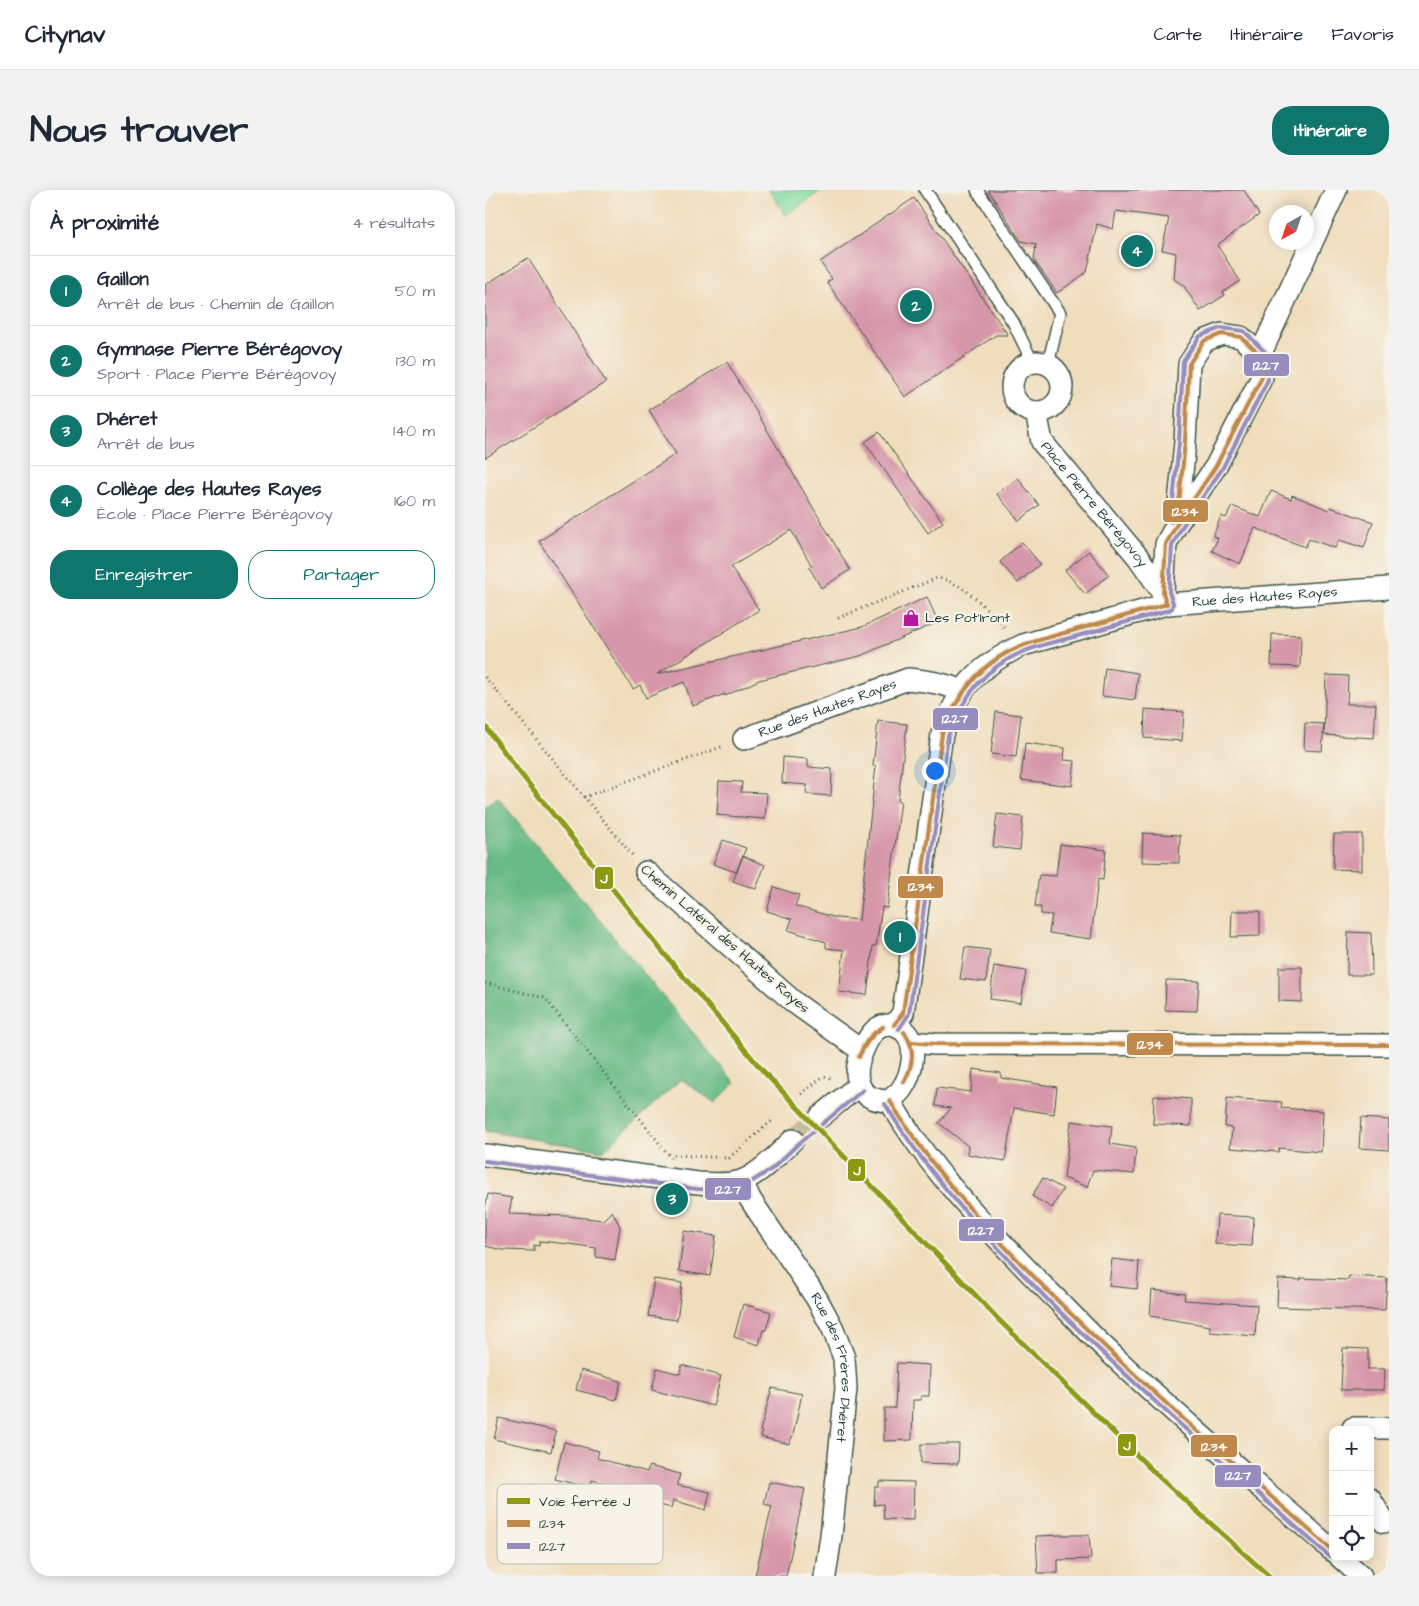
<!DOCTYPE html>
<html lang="fr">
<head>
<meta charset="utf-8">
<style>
  :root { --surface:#fff; --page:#f2f2f3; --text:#1f2937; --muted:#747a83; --line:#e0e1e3; --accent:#0f766e }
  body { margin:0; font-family:"Architects Daughter",sans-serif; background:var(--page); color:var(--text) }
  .controls { position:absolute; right:15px; bottom:15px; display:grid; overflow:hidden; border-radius:10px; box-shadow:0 2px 12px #0003 }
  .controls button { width:45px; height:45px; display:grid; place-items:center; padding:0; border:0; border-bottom:1px solid var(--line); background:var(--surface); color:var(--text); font:25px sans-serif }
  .compass { position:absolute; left:784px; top:15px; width:45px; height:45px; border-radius:50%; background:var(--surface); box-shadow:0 2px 12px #0003; rotate:220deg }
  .you { position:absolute; left:449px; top:580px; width:18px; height:18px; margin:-12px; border:4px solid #fff; border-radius:50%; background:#1a73e8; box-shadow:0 0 0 8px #1a73e833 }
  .badge { display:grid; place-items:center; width:32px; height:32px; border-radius:50%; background:var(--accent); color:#fff; font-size:16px; font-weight:700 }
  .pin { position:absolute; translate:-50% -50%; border:2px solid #fff; box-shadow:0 1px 5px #0006 }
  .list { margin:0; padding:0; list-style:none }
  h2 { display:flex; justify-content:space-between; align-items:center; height:65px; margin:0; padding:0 20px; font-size:21px }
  h2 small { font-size:16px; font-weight:400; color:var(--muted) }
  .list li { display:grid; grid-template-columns:32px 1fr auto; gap:15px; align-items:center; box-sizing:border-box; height:70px; padding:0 20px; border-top:1px solid var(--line) }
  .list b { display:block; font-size:19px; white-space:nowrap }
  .list p { margin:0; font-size:16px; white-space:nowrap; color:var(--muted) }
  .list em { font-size:16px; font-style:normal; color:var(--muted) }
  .actions { display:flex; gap:10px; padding:15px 20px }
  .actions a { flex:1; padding:11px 0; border:1px solid var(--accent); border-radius:20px; text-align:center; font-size:18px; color:var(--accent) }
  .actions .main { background:var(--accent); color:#fff }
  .icon { flex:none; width:28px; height:28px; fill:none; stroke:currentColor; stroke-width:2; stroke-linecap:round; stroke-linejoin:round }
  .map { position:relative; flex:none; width:904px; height:1386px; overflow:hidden; border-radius:20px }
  header { display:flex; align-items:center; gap:30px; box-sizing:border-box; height:70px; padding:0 25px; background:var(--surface); border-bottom:1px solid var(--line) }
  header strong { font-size:24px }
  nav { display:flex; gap:28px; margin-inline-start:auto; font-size:18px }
  .intro { display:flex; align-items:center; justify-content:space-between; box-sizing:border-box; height:120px; padding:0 30px }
  h1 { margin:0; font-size:35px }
  .button { padding:12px 22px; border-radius:20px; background:var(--accent); color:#fff; font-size:18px; font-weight:700 }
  main { display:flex; gap:30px; padding:0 30px }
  aside { flex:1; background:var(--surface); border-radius:20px; box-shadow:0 2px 12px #0003 }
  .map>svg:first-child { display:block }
  .green { fill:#80daa0; stroke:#508c6a }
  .forest { fill:#68ba86; stroke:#447c5d }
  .building { fill:#d797aa }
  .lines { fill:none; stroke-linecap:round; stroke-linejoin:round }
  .street-tunnel { stroke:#c6bda1; stroke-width:21; stroke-dasharray:21 11; stroke-linecap:butt }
  .lane-casing { stroke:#3e5548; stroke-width:14 }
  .street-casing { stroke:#3e5548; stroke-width:24 }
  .path { stroke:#3e5548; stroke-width:3; stroke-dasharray:1 4; stroke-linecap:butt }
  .lane { stroke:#fff; stroke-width:11 }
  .street { stroke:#fff; stroke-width:21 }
  .bus-1-casing { stroke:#f7f3e8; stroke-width:8 }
  .bus-2-casing { stroke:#f7f3e8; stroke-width:8 }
  .bus-1 { stroke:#c0894c; stroke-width:4 }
  .bus-2 { stroke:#968dbe; stroke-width:4 }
  .rail-1-casing { stroke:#f7f3e8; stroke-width:9 }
  .rail-1 { stroke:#8c9a12; stroke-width:5 }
  .labels { text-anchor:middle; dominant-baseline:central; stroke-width:4.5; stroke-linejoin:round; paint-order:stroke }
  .street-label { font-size:14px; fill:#1f3d34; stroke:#f7f3e8 }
  .poi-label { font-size:14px; fill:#1f3d34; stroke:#f7f3e8; text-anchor:start }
  .key { fill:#f7f3e8; stroke:#b6bcb2; stroke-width:1 }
  .key-label { font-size:14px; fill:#1f3d34 }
  .line-badge { stroke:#f7f3e8; stroke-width:2 }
  .badge-label { font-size:14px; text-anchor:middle; font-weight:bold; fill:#fff }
</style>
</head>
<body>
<header>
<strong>Citynav</strong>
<nav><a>Carte</a><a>Itinéraire</a><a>Favoris</a></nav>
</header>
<div class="intro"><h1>Nous trouver</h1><a class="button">Itinéraire</a></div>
<main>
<aside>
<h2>À proximité<small>4 résultats</small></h2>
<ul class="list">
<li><span class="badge">1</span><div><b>Gaillon</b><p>Arrêt de bus · Chemin de Gaillon</p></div><em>50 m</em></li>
<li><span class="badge">2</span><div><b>Gymnase Pierre Bérégovoy</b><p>Sport · Place Pierre Bérégovoy</p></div><em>130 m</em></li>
<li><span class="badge">3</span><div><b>Dhéret</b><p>Arrêt de bus</p></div><em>140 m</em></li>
<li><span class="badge">4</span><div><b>Collège des Hautes Rayes</b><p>École · Place Pierre Bérégovoy</p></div><em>160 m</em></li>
</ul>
<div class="actions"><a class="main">Enregistrer</a><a>Partager</a></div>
</aside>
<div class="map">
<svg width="904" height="1386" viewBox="0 0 904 1386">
  <rect width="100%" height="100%" fill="#f7f3e8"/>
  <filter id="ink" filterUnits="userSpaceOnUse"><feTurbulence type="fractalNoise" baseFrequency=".02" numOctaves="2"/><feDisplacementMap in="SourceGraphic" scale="10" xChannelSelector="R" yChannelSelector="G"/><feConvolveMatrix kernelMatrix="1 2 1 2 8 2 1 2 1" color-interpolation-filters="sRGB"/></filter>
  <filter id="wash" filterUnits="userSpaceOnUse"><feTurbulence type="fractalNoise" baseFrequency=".0096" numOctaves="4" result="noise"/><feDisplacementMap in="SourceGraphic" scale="20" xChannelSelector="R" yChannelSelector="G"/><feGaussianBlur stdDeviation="1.12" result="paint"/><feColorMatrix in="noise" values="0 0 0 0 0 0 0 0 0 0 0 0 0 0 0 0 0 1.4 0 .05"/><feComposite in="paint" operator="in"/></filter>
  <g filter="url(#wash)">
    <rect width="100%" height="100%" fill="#f0ddbc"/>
    <!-- green -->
    <path class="green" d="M284,0H337L301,25Z"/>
    <!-- forest -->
    <path class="forest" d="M13,608L250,893L230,913L196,889L118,961L0,941V616Z"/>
    <g id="blocks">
      <!-- building -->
      <path class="building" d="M503,0H759L774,25L732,55L755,91L738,102L740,105L715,121L699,96L689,89L691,63L677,60L684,28L631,21L628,39L612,34L602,82L572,103L549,70L551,54L536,51Z
        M429,8L523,145H511L420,207L342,92L347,89L335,72Z
        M43,68L121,192L0,268V95Z
        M242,172L365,380L336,398L324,377L327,376L306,340L246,377L274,420L172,484L377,437L442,407L453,432L375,466L274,490L240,506V504L208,516L199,492L161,508L155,495L148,499L54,351L191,264L164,220Z
        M394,242L458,332L443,343L380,252Z
        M533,288L554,315L534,331L512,304Z
        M786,301L806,309L807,305L844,320L845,317L888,332L879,358L854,350L850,358L824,349L820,357L770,338L755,374L727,361L733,348L728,346L736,326L741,328L747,316L775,327Z
        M537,352L555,374L533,393L515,372Z
        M604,361L624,385L600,404L580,380Z
        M787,444L816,445L815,477L786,476Z
        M620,478L653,483L650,510L617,506Z
        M841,485L863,486L862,514H891L889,548L839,545Z
        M660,519L699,522L697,551L659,548Z
        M511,522L536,525L531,567L506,564Z
        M393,531L422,534L413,611H416L402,718L397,717L391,756H388L382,805L354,802L359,760L341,758V752L303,740L307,729L282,721L289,697L314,705L310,716L352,728L374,730L391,576H388Z
        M820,533L839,534L837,561L819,560Z
        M540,553L580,558L579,570L590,571L587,596L536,590Z
        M298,567L323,569V577L347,579L346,606L321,604L322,595L297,593Z
        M234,591L257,592L256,602L282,603L280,629L232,625Z
        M512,624L538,627L535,660L508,657Z
        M658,643L695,645L694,673L657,672Z
        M849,644H877V680L848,679Z
        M238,650L261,658L251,682L228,674Z
        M575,654L621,660L618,690L613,689L606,749L564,743L567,725L556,724V717H550L554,685L571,686Z
        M258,666L280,675L271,699L248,691Z
        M747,721H775V746L746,747Z
        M863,742L886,743L887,785H862Z
        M480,757L505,760L501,792L475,789Z
        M509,776L541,781L536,813L505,809Z
        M794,777H817V812L794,811Z
        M681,790L714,791L712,821L680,820Z
        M488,879L516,883V888L572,897L569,924L529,918L520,971L482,964L483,956L454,933L466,918L450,916L452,898L486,902Z
        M669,906L706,909V936L668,934Z
        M742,908L797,912L796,918L838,921L836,962L794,958L793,962L745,958L747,938L740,937Z
        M876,928L904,930V960L874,958Z
        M586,931L627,936L625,954L651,958L649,984L608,980L602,997L579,988Z
        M558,988L578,999L567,1018L547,1006Z
        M3,1004L27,1008L24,1024L82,1026L118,1030L127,1021L135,1036L130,1070L111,1067V1058L84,1054L55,1051L54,1056L49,1055V1061L18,1060L0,1056V1019Z
        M732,1025L769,1027L767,1056L730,1054Z
        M199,1041L231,1046L225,1086L194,1081Z
        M627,1069L654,1072L652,1099L624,1096Z
        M864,1086L902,1088L900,1120L792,1117L793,1089L816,1090V1088L863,1090Z
        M169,1089L197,1093L192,1130L163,1126Z
        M667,1100L700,1104L699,1110L772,1115L770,1146L725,1142V1136L665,1126Z
        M258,1114L286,1122L281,1140H278L274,1155L249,1147Z
        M858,1158L883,1159V1179H900L899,1200H856Z
        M412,1173L445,1175L444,1206H436V1210H428L427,1250L399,1251V1218H410Z
        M197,1175L236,1186L228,1216L167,1200L172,1178L195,1184Z
        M96,1180L136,1191L131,1210L91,1200Z
        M287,1198L317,1204L308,1245L304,1254L276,1247L277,1242L275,1241Z
        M14,1228L71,1241L66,1262L9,1249Z
        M79,1252L114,1261L112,1268L162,1282L164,1276L195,1284L192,1295L225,1302L221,1320L188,1310L186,1318L155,1310L157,1303L107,1290L105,1298L70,1289Z
        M436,1254H474L473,1274L436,1273Z
        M394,1291L429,1292L428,1330L399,1329L398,1314L389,1315L390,1297H394Z
        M284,1292L320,1299L301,1386H270L287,1316L279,1314Z
        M576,1345H604L606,1369L573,1370V1383H553L551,1346Z"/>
    </g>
  </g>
  <g filter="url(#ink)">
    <use href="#blocks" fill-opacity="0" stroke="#3e5548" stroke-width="1"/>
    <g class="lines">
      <!-- street-tunnel -->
      <path class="street-tunnel" d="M308,950L335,927"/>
      <!-- lane casing -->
      <g class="lane-casing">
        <path id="lane" d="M440,0L528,132L548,173
          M492,0L575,123L563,175"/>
      </g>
      <!-- street casing -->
      <g class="street-casing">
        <g id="street">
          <path d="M775,165L851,0"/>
          <circle cx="552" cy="197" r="25"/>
          <path id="s1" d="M551,222L557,252L653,367L678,403"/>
          <path d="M682,414L678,403L681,354L692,334L731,276L777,187L775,165L756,147L737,144L719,151L704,174L700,252L692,334"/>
          <path id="s2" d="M259,549L423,489C442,491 459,493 477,501"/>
          <path d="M161,682L310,813L377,861"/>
          <path id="s3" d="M409,835L418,823L457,544C473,498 493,476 538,455L682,414L904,398"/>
          <path d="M409,835C412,837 416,839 419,841C434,855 427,885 416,900C413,904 408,907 405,911C372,911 366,887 378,860C382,850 387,840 397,836C401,835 405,835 409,835Z"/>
          <path d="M426,852L450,854L904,855"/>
          <path d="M405,911C444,979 500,1036 554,1092C576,1113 596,1135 618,1156C692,1227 771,1293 848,1361"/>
          <path d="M335,927L374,895"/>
          <path d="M0,965L213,993C227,994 242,995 256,991C274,985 294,963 308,950"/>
          <path id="s4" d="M257,991L265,1009L332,1109L348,1139L359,1168L361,1198L346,1346L340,1386"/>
          <path d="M868,1240V1238H904"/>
          <path d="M885,1309L899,1332"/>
          <path d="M855,1367L876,1386"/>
        </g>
      </g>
      <!-- path -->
      <path class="path" d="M353,428L452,388C480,392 502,420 521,439
        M0,487L148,666
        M99,607L239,556
        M0,793L60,808L186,968
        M316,904L339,886L346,888
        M189,965L244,968L289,929"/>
      <!-- lane -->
      <use href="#lane" class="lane"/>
      <!-- street -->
      <use href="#street" class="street"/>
      <!-- bus-1 casing -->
      <g class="bus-1-casing">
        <path id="bus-1" d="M737,144L756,147L775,165L777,187L731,276L692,334L700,252L704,174L719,151Z
          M682,414L678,403L681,354L692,334
          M409,835L418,823L457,544C472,504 497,470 539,455C556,449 573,445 590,440C621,431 651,423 682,414
          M426,852L450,854L904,855
          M374,867C379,854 385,844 398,837
          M374,867C380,854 386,845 398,837
          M419,892C428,876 431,858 419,842
          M405,911C450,985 509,1047 570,1108C659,1197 754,1278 848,1361"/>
      </g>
      <!-- bus-2 casing -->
      <g class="bus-2-casing">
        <path id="bus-2" d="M414,839L424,824L463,546C478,506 500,477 540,461C557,454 575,451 592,446C622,437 653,429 684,420L687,418L688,413L684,402L687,356L697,337L737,279L783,190L780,162L759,141L736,138L715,146L698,171L694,252L686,332
          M400,914C445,988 504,1050 564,1111C654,1200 749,1282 844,1366
          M0,971L212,999L238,1000L260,996L288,978L312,955L378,900"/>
      </g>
      <!-- bus-1 -->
      <use href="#bus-1" class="bus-1"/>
      <!-- bus-2 -->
      <use href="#bus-2" class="bus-2"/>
      <!-- rail-1 casing -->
      <g class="rail-1-casing">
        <path id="rail-1" d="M0,536L32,579L177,761L278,881L514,1130L674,1287L784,1386"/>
      </g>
      <!-- rail-1 -->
      <use href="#rail-1" class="rail-1"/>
    </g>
  </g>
  <!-- icons -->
  <defs>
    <g id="shop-bare" transform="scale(1.35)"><path d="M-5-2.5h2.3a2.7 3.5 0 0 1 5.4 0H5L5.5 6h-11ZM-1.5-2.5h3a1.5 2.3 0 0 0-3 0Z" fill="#b5179e" stroke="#f7f3e8" stroke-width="2.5" paint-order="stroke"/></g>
  </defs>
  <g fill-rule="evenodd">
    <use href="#shop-bare" x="426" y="428"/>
  </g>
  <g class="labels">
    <!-- street labels -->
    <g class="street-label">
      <text stroke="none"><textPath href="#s1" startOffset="112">Place Pierre Bérégovoy</textPath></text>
      <text stroke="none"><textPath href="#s3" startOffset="669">Rue des Hautes Rayes</textPath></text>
      <text stroke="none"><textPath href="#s2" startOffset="89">Rue des Hautes Rayes</textPath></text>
      <text transform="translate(240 749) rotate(41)">Chemin Latéral des Hautes Rayes</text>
      <text stroke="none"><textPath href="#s4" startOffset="212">Rue des Frères Dhéret</textPath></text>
    </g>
    <!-- poi labels -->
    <g class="poi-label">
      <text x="440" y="428">Les Pot’Iront</text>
    </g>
  </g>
  <!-- legend -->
  <rect x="12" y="1294" width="166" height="80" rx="8" class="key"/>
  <rect x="22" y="1308" width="23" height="6" fill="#8c9a12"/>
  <rect x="22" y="1330" width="23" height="7" fill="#c0894c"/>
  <rect x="22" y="1353" width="23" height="6" fill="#968dbe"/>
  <g class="key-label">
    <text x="54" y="1316">Voie ferrée J</text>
    <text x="54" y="1338">1234</text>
    <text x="54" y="1361">1227</text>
  </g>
  <g class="line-badge">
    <rect x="758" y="163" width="47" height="24" rx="5" fill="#968dbe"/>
    <rect x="677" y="309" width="47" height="24" rx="5" fill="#c0894c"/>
    <rect x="447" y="517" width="47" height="24" rx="5" fill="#968dbe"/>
    <rect x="109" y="676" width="20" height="24" rx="5" fill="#8c9a12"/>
    <rect x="412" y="685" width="47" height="24" rx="5" fill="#c0894c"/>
    <rect x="641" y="842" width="48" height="24" rx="5" fill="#c0894c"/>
    <rect x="362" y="968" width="19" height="24" rx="5" fill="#8c9a12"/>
    <rect x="219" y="987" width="48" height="24" rx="5" fill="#968dbe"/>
    <rect x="473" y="1028" width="47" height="24" rx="5" fill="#968dbe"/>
    <rect x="632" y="1243" width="20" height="24" rx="5" fill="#8c9a12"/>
    <rect x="705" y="1244" width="48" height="24" rx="5" fill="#c0894c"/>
    <rect x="729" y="1274" width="48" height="24" rx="5" fill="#968dbe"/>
  </g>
  <g class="badge-label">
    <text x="781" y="180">1227</text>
    <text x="700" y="326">1234</text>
    <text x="470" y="533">1227</text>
    <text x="119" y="693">J</text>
    <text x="436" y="701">1234</text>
    <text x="665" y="859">1234</text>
    <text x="372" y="985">J</text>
    <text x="243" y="1004">1227</text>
    <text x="496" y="1045">1227</text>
    <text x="642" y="1260">J</text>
    <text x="729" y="1261">1234</text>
    <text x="753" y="1290">1227</text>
  </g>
</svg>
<div class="controls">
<button>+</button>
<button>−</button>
<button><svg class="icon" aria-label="locate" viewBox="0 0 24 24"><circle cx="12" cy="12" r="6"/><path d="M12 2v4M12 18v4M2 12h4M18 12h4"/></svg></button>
</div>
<svg class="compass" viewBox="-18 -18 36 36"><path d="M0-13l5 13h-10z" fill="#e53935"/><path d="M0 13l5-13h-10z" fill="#747a83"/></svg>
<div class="you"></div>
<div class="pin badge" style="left:415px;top:747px">1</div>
<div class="pin badge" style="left:431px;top:116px">2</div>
<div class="pin badge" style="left:187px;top:1009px">3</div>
<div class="pin badge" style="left:652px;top:61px">4</div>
</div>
</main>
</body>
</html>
